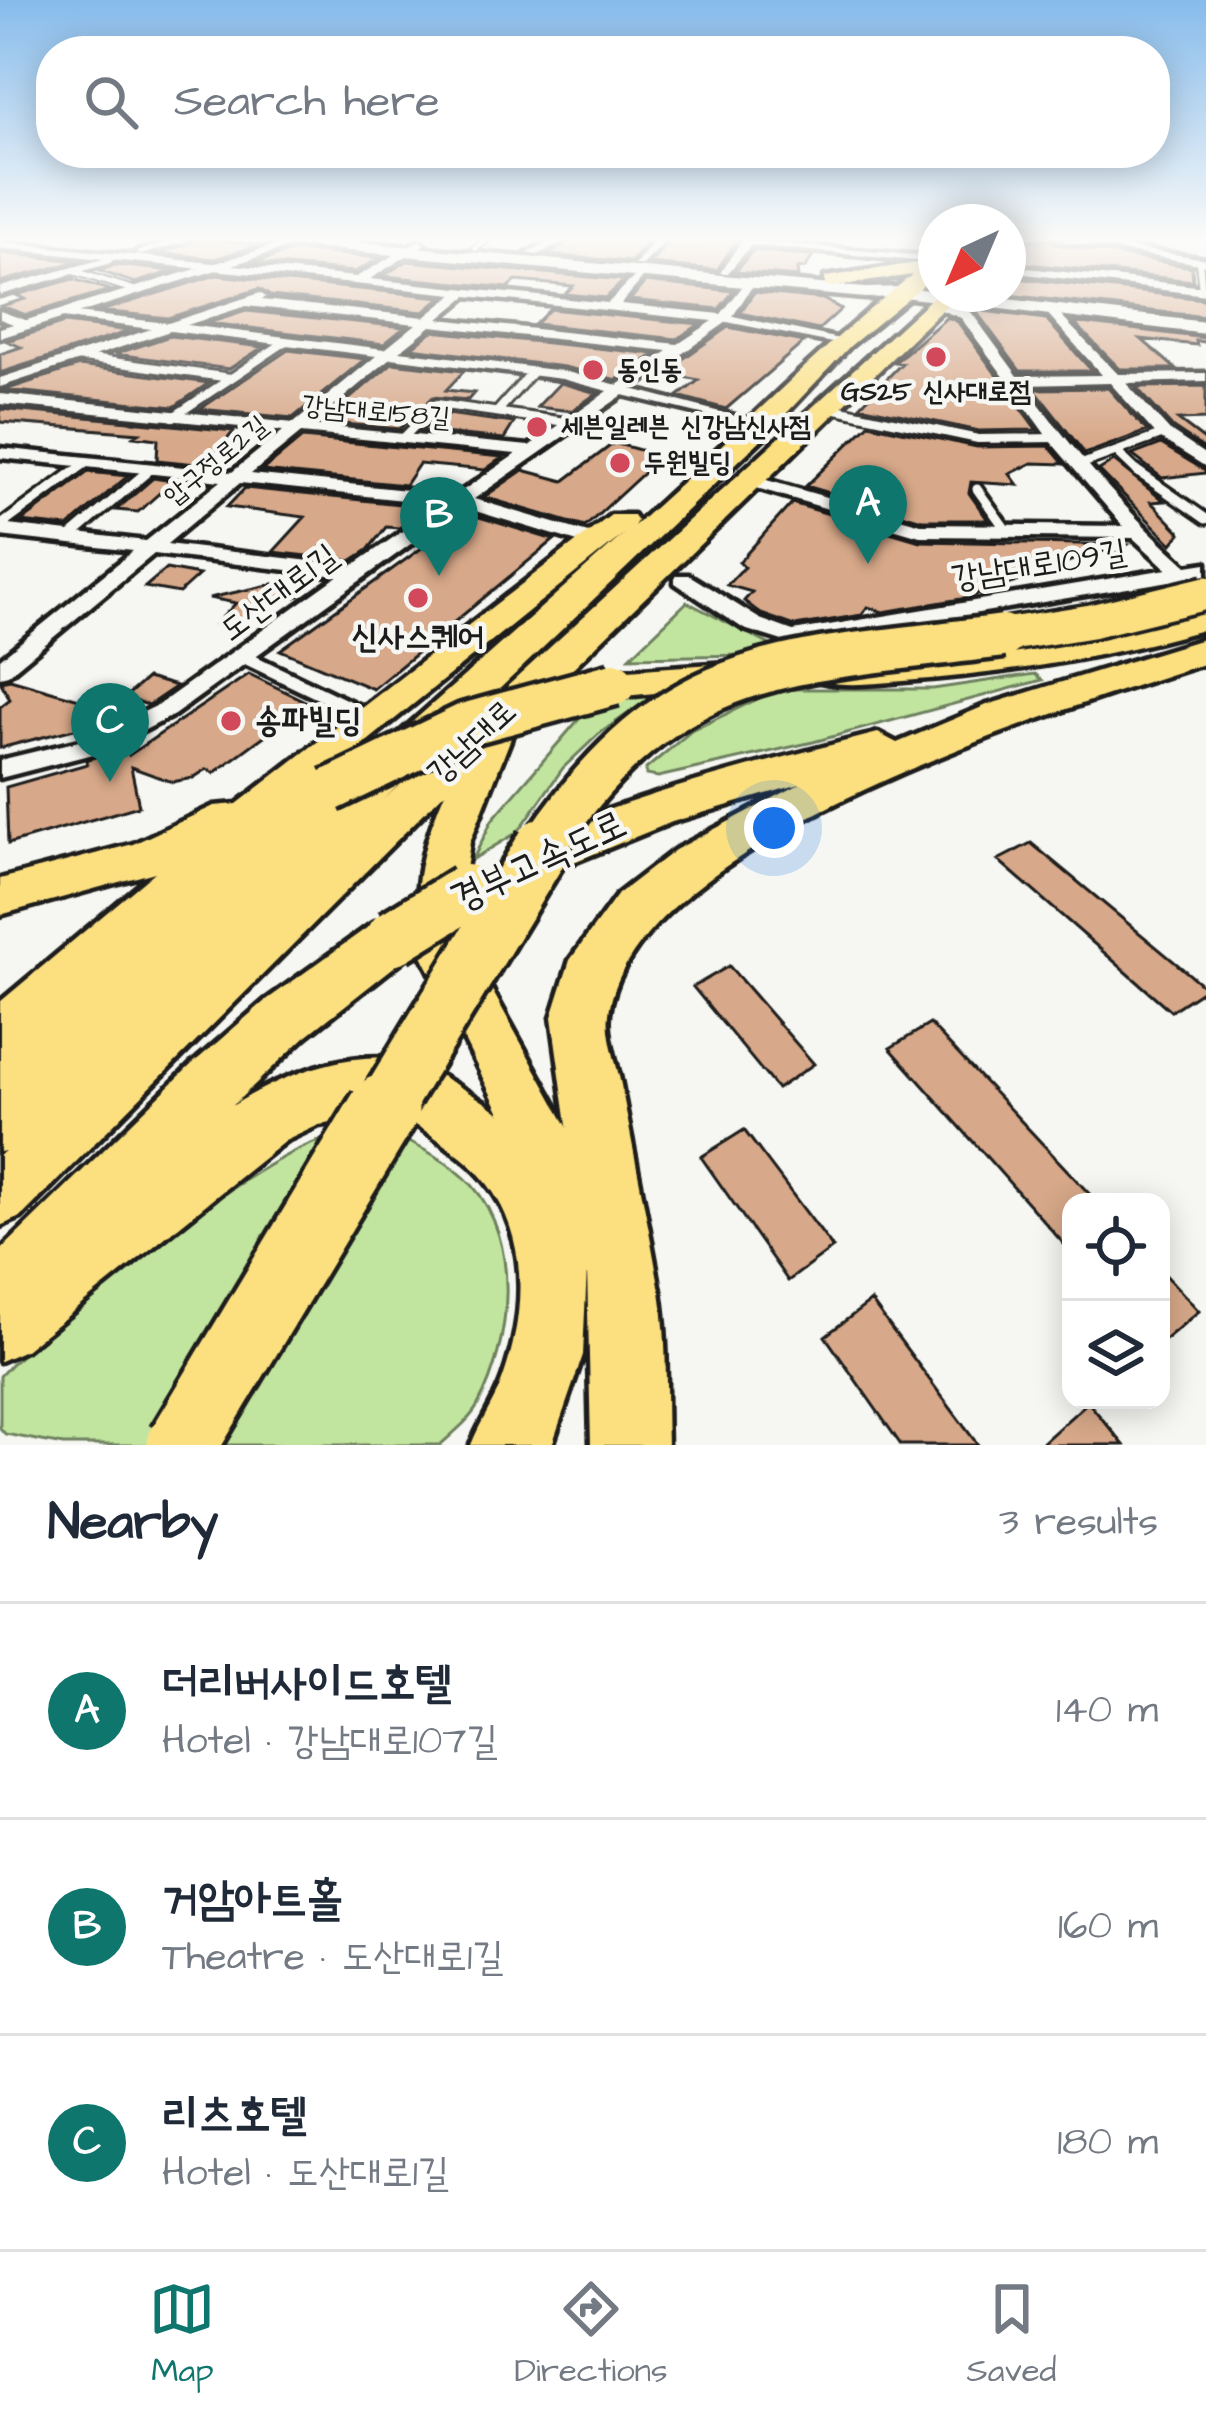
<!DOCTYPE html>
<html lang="en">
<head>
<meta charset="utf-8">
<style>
  :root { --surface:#fff; --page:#f2f2f3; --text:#1f2937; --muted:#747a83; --line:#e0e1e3; --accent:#0f766e }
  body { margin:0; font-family:"Architects Daughter","Poor Story",sans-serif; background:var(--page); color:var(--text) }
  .controls { position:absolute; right:36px; bottom:36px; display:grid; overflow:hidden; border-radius:24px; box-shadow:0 6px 30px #0003 }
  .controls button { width:108px; height:108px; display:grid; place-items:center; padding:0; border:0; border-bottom:3px solid var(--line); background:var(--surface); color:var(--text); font:60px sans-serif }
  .compass { position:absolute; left:918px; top:204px; width:108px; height:108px; border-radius:50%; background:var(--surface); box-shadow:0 6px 30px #0003; rotate:224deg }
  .you { position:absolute; left:774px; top:828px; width:42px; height:42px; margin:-30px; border:9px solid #fff; border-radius:50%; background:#1a73e8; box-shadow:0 0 0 18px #1a73e833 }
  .badge { display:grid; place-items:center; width:78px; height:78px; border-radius:50%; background:var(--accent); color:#fff; font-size:39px; font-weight:700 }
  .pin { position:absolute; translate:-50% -99px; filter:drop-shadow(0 3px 6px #0008) }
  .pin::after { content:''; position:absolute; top:63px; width:42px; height:36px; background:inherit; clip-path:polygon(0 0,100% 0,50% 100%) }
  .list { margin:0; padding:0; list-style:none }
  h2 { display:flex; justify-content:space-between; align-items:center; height:156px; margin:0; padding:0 48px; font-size:51px }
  h2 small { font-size:39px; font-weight:400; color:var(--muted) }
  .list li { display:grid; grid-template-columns:78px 1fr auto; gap:36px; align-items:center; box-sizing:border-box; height:216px; padding:0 48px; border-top:3px solid var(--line) }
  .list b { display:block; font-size:45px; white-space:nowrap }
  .list p { margin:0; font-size:39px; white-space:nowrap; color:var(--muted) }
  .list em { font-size:39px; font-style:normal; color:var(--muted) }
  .icon { flex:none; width:66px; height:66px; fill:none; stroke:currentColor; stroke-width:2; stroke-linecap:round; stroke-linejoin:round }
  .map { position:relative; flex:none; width:1206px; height:1445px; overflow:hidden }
  .search { position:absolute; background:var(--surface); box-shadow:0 6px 30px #0003; left:36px; right:36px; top:36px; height:132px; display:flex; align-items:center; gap:30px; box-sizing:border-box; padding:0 42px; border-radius:48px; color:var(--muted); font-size:45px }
  .sheet { height:804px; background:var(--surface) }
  nav { display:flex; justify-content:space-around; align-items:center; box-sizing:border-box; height:168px; border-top:3px solid var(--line); background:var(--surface); font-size:33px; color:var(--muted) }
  nav a { display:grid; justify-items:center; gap:6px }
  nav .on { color:var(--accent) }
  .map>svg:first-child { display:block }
  .green { fill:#c1e59f; stroke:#6e805e; stroke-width:3 }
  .building { fill:#d7a889; stroke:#1c1c1c; stroke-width:3 }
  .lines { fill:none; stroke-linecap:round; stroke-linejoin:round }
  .service-far3-casing { stroke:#1c1c1c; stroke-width:10 }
  .service-far2-casing { stroke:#1c1c1c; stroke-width:14 }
  .service-far1-casing { stroke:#1c1c1c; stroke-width:16 }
  .service-casing { stroke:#1c1c1c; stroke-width:21 }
  .minor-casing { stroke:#1c1c1c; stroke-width:9 }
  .tertiary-casing { stroke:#1c1c1c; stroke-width:9 }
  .secondary-casing { stroke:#1c1c1c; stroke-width:9 }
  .primary-casing { stroke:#1c1c1c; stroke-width:9 }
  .trunk-casing { stroke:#1c1c1c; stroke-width:9 }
  .service-far3 { stroke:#f6f6f2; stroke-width:6 }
  .service-far2 { stroke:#f6f6f2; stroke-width:8 }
  .service-far1 { stroke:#f6f6f2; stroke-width:9 }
  .service { stroke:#f6f6f2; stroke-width:12 }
  .minor { fill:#f6f6f2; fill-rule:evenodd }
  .tertiary { fill:#f6f6f2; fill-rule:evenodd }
  .secondary { fill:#f6f6f2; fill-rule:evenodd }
  .primary { fill:#fce080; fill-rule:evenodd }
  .trunk { fill:#fce080; fill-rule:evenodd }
  .trunk-bridge-far3-casing { stroke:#1c1c1c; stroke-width:40; stroke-linecap:butt }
  .trunk-bridge-far2-casing { stroke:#1c1c1c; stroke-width:51; stroke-linecap:butt }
  .trunk-bridge-far1-casing { stroke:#1c1c1c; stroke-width:63; stroke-linecap:butt }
  .trunk-bridge-casing { stroke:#1c1c1c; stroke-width:78; stroke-linecap:butt }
  .trunk-bridge-far3 { stroke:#fce080; stroke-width:33 }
  .trunk-bridge-far2 { stroke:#fce080; stroke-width:42 }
  .trunk-bridge-far1 { stroke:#fce080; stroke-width:54 }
  .trunk-bridge { stroke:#fce080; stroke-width:69 }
  .poi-dot { fill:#d1495b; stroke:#f6f6f2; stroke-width:4.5 }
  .labels { text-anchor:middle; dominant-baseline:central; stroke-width:9; stroke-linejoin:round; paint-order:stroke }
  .far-poi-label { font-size:27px; font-weight:bold; fill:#1c1c1c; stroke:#f6f6f2; text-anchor:start }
  .far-street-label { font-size:27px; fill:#1c1c1c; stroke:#f6f6f2 }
  .street-label { font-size:33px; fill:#1c1c1c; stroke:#f6f6f2 }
  .poi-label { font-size:33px; font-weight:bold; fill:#1c1c1c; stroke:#f6f6f2 }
  .near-street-label { font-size:39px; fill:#1c1c1c; stroke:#f6f6f2 }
</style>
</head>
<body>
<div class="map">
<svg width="1206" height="1445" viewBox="0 0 1206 1445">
  <rect width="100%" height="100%" fill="#f6f6f2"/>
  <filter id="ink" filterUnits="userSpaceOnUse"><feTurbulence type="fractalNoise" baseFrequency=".00833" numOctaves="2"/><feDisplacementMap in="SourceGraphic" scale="24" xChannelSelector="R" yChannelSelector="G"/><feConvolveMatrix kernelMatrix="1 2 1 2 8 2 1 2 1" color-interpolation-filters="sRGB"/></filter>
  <g filter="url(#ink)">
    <!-- green -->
    <path class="green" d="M687,602L772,646L752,655L630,657Z
      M1035,674L1042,680L813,742L658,777L646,775V769L691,731L778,689H933Z
      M656,694L599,734L563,768L518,832L473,859L492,820L586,711L596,705Z
      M394,1135C422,1148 451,1162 472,1185C522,1242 511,1343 478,1405C470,1420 453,1433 440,1445H63L5,1434L0,1428V1376L11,1364C79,1308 258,1148 338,1136C356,1133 376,1135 394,1135Z"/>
    <!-- building -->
    <path class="building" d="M194,240H218L260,245L215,259L162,253Z
      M570,240H649L631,262L548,255Z
      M670,240H737L717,270L650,264Z
      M1023,240H1053L1056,244L1192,267L1193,281L1008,262V254Z
      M294,250L380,258L355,272L255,263Z
      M753,250L813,256L805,268L797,269L798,277L735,272Z
      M0,253L79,261L0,282Z
      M407,261L624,280L606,298L565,294L573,286L516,281L508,288L383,276Z
      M115,265L174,271L135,283L99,271Z
      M216,275L442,297L424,312L270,296L259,289L168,318L101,311Z
      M1008,277L1204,299L1206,317L1008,295Z
      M73,279L110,290L26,315L1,306L25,299L16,295Z
      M645,282L734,291L719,309L630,300Z
      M754,292L823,299L841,309L818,330L740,313Z
      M550,309L700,324L677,339L535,324Z
      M975,310L1046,319L1092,371H1020Z
      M246,311L405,327L384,344L208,323Z
      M947,317L958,322L1037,430L979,431L860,406L902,363L895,362Z
      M1073,322L1206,338V342L1196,341L1197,345L1141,339L1176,369H1120Z
      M64,323L130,331L0,373V354L21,347L7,341Z
      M728,327L804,342L726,409L678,396L699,380L663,373Z
      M432,331L655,354L617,380L564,367L411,348Z
      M170,336L263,347L229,369L115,354Z
      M288,350L365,359L293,418L200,409Z
      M392,363L464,371L446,390L474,393L468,400L433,397L400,429L322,422Z
      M79,366L209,383L174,407L5,390Z
      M560,383H561L597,393L572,411L537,407Z
      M1206,386V419L1178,420L1206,441V450L1173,428L1136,387Z
      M1108,388L1147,431L1085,454L1034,389Z
      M0,409L172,425L234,431L206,465L157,460L158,439L134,436L139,433L0,422Z
      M440,413L514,423L504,439L422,431Z
      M869,424L977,447L1049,446L1064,464L1032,463L1010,474L1018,485L971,482L969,493L988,520H922L806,486Z
      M302,438L503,457L485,470L419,464L405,485L262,471Z
      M614,443L662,456L585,527L484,497L523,470L564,481Z
      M1161,444L1206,471V473L1162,478L1132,455Z
      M1114,461L1164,501L1151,502L1181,533L1172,544L1099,470Z
      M88,472L128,476L68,527L21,522Z
      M153,478L173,481L138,512L116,510Z
      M245,488L429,507L399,528L386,527L368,550L351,561L273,552L305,517L227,507Z
      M792,503L920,541L1127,545L1113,554L1098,550L1068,562H1035L1026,579L961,599L883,612L868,607L862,615L795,626L761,614L744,601L752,592L727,585L744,567L739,562Z
      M463,512L554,540L373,689L280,650L444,532H436Z
      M166,569L199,575L179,593L145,587Z
      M292,580L299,596L262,604L235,632L216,624L236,603L209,598Z
      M249,674L309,703L214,773L207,769L193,778L172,782L131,767L139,806L8,844L6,787L87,764L86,760L127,746L129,755Z
      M147,678L177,686L149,705L124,698Z
      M10,679L124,712L85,735L82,727L0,748V707L10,699L0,681Z
      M1031,843L1206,988L1171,1011L998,860Z
      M729,966L814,1064L777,1089L693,987Z
      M930,1024L1097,1202H1071V1252L890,1048Z
      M744,1130L833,1248L788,1281L701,1157Z
      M1161,1270L1199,1311L1161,1343Z
      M871,1301L978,1445H901L825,1336Z
      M1088,1402L1124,1445H1040Z"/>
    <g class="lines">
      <!-- service-far3 casing -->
      <g class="service-far3-casing">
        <path id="service-far3" d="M476,248L486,240
          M1199,261L1202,291
          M73,271L137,291"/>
      </g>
      <!-- service-far2 casing -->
      <g class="service-far2-casing">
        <path id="service-far2" d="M76,357L231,378
          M827,407L978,439L1056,438
          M497,412L533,371
          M173,417L285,342
          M403,438L437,404L573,423
          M1119,454L1140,474
          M1079,465L1164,434
          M71,474L88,462
          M145,474L152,468"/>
      </g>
      <!-- service-far1 casing -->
      <g class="service-far1-casing">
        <path id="service-far1" d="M1137,471L1206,519
          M977,489L1007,531
          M0,526L75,471
          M69,538L148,471"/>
      </g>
      <!-- service casing -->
      <g class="service-casing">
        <path id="service" d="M244,657L369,717"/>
      </g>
      <!-- minor casing -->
      <g class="minor-casing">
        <path id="minor" d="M173,240H190L141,255L136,252Z
          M420,240L424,245L370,279L608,303L642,269L648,272L621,304L721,314L749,278L755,282L733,316L849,341L842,345L727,322L632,389L747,419V425L623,395L474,499L605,538V546H591L462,507L174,715L104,751L0,778V760L87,739L158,705L338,576L154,554L8,675L0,677V659L133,551L0,536V524L146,541L221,481L0,458V448L232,472L283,431L0,404V394L294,423L376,356L170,331L0,387V378L151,329L62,318L56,314L58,311L168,323L260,293L266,297L262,300L425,317L454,294L112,260L111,263L0,295V287L103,259L0,248V242L356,277ZM467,296L713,321L678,344L439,319ZM246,306L416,324L385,349L187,325ZM431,326L668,351L618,385L563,371L400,351ZM391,358L562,379L608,391L529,446L311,425ZM301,433L516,454L456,495L251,474ZM240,483L442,504L352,566L167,544Z
          M553,240H566L537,255L527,253Z
          M655,240H666L643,265H635Z
          M742,240L936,257V263L751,245L728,273H720Z
          M1057,240H1082L1206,259V265Z
          M1008,266L1206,287V295L1008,272Z
          M933,301L971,312L1018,376L1102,375L1046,312V306L1050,305L1118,374L1206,373V381L1126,383L1170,431L1206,455V467L1158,437L1110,383L1025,385C1073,450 1126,512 1187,566L1206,563V575L792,644L744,629L675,583V575H689L760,619L793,631L1167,569L1133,538L920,536L743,484L740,480L749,475L921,524L1123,526L1050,441L1010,385L1005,384V378L961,318L933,307Z
          M0,311L31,322L33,325L26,329L0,319Z"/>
      </g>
      <!-- tertiary casing -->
      <g class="tertiary-casing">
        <path id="tertiary" d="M292,240L309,241L0,338V328Z"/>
      </g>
      <!-- secondary casing -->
      <g class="secondary-casing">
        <path id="secondary" d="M277,240H337L865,288L903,287L1206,322V334L903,297L865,298L285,245Z"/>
      </g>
      <!-- primary casing -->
      <g class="primary-casing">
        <path id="primary" d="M936,260V275L850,346L767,434L382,801L936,294H958L509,730L512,735L470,842L462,897L464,926L471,952L623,1228L632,1250L623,1272L601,1281L579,1272L422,955C409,896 421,847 445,792L21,1217L0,1226V1155L5,1151L0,1152V1088L624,534L301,795L19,1051L0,1058V1002L155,872L0,915V879L133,844L214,806L237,804L611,515H633L637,521L634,526C727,443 814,352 912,275L832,287L825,285V277Z"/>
      </g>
      <!-- trunk casing -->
      <g class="trunk-casing">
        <path id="trunk" d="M1206,606V629C1107,657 1007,674 904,681C877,683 847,687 821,681L815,672L821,663L835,660C963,655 1082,637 1206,606Z
          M1206,638V663C1061,710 630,841 609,1014C606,1035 617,1064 621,1085C634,1154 648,1222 660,1291C668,1341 665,1395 667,1445H591L587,1267L583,1355L552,1445H471C480,1422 495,1401 503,1378C530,1301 529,1211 461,1157C441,1141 415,1121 390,1114L319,1125L285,1141L25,1350L0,1361V1251L191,1065L265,1001L375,922L394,916L413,922L420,937L413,952L305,1037L232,1106C274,1079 338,1053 390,1058C413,1060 438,1074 458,1086C531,1128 564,1165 584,1248L552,1017L570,960L618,894L675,850L800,784L672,822L527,881L510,875L503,862L510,849C628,796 753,765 878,733L897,743L987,705Z
          M755,661L769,664L775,673L769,682L614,697L600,693L594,684L600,675L614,671Z
          M330,774L346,779L353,790L346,801L275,857L21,1091L0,1099V1035L241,831L314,779Z"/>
      </g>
      <!-- service-far3 -->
      <use href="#service-far3" class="service-far3"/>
      <!-- service-far2 -->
      <use href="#service-far2" class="service-far2"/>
      <!-- service-far1 -->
      <use href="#service-far1" class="service-far1"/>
      <!-- service -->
      <use href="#service" class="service"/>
      <!-- minor -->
      <use href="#minor" class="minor"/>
      <!-- tertiary -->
      <use href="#tertiary" class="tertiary"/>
      <!-- secondary -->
      <use href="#secondary" class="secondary"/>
      <!-- primary -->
      <use href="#primary" class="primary"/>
      <!-- trunk -->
      <use href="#trunk" class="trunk"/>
      <!-- trunk-bridge-far3 casing -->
      <g class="trunk-bridge-far3-casing">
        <path id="trunk-bridge-far3" d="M980,639L1091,621L1206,593"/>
      </g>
      <!-- trunk-bridge-far2 casing -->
      <g class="trunk-bridge-far2-casing">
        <path id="trunk-bridge-far2" d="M330,790L467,724L614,684
          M542,848C674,650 791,664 1003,636"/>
      </g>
      <!-- trunk-bridge-far1 casing -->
      <g class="trunk-bridge-far1-casing">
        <path id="trunk-bridge-far1" d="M394,937L467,892
          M382,1112L544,845"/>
      </g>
      <!-- trunk-bridge casing -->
      <g class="trunk-bridge-casing">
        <path id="trunk-bridge" d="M182,1445L384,1109"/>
      </g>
      <!-- trunk-bridge-far3 -->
      <use href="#trunk-bridge-far3" class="trunk-bridge-far3"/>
      <!-- trunk-bridge-far2 -->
      <use href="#trunk-bridge-far2" class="trunk-bridge-far2"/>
      <!-- trunk-bridge-far1 -->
      <use href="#trunk-bridge-far1" class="trunk-bridge-far1"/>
      <!-- trunk-bridge -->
      <use href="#trunk-bridge" class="trunk-bridge"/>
    </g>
  </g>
  <!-- sky -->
  <linearGradient id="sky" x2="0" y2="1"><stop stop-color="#86bbeb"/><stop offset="0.54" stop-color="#fbfbf9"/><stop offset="1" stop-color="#fbfbf9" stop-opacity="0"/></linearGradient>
  <rect width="1206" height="442" fill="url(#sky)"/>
  <!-- markers -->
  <g class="poi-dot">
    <circle cx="936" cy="357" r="12"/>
    <circle cx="593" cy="370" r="12"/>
    <circle cx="537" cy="427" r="12"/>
    <circle cx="620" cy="463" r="12"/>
    <circle cx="418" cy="598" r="12"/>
    <circle cx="231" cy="721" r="12"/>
  </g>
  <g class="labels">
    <!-- far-poi labels -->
    <g class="far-poi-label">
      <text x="617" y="370">동인동</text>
      <text x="936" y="392" text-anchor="middle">GS25 신사대로점</text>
      <text x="561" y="427">세븐일레븐 신강남신사점</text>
      <text x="644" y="463">두원빌딩</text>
    </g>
    <!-- far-street labels -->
    <g class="far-street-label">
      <text transform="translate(376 412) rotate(5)">강남대로158길</text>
      <text transform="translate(216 461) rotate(-39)">압구정로2길</text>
    </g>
    <!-- street labels -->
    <g class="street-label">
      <text transform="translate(1039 565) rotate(-9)">강남대로109길</text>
      <text transform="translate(279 593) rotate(-37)">도산대로1길</text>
      <text transform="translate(472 742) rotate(-43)">강남대로</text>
    </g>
    <!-- poi labels -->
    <g class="poi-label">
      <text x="418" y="637">신사스퀘어</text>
      <text x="255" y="721" text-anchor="start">송파빌딩</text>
    </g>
    <!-- near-street labels -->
    <g class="near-street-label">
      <text transform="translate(539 862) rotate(-25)">경부고속도로</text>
    </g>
  </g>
</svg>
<div class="controls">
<button><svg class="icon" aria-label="locate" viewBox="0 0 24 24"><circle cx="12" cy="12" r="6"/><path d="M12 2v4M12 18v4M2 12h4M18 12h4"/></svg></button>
<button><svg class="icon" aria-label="layers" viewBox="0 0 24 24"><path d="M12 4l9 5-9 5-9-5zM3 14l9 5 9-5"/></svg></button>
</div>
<svg class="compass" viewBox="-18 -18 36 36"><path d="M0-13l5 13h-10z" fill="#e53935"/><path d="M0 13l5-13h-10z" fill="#747a83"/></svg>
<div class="you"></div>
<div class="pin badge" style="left:868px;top:564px">A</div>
<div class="pin badge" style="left:439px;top:576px">B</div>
<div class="pin badge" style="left:110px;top:782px">C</div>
<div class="search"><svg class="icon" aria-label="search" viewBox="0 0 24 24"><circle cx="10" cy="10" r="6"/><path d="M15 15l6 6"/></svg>Search here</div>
</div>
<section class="sheet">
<h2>Nearby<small>3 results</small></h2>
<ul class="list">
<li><span class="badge">A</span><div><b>더리버사이드호텔</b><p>Hotel · 강남대로107길</p></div><em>140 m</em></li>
<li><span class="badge">B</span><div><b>거암아트홀</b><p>Theatre · 도산대로1길</p></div><em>160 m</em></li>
<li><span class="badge">C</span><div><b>리츠호텔</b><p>Hotel · 도산대로1길</p></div><em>180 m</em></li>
</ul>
</section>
<nav>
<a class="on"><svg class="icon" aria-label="map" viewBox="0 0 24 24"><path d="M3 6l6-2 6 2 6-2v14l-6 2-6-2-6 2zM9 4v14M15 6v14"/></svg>Map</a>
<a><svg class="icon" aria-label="directions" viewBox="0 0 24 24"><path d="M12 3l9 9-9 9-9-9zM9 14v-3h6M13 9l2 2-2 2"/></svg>Directions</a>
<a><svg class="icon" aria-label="saved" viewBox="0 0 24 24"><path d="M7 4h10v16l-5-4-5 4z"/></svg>Saved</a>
</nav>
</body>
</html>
